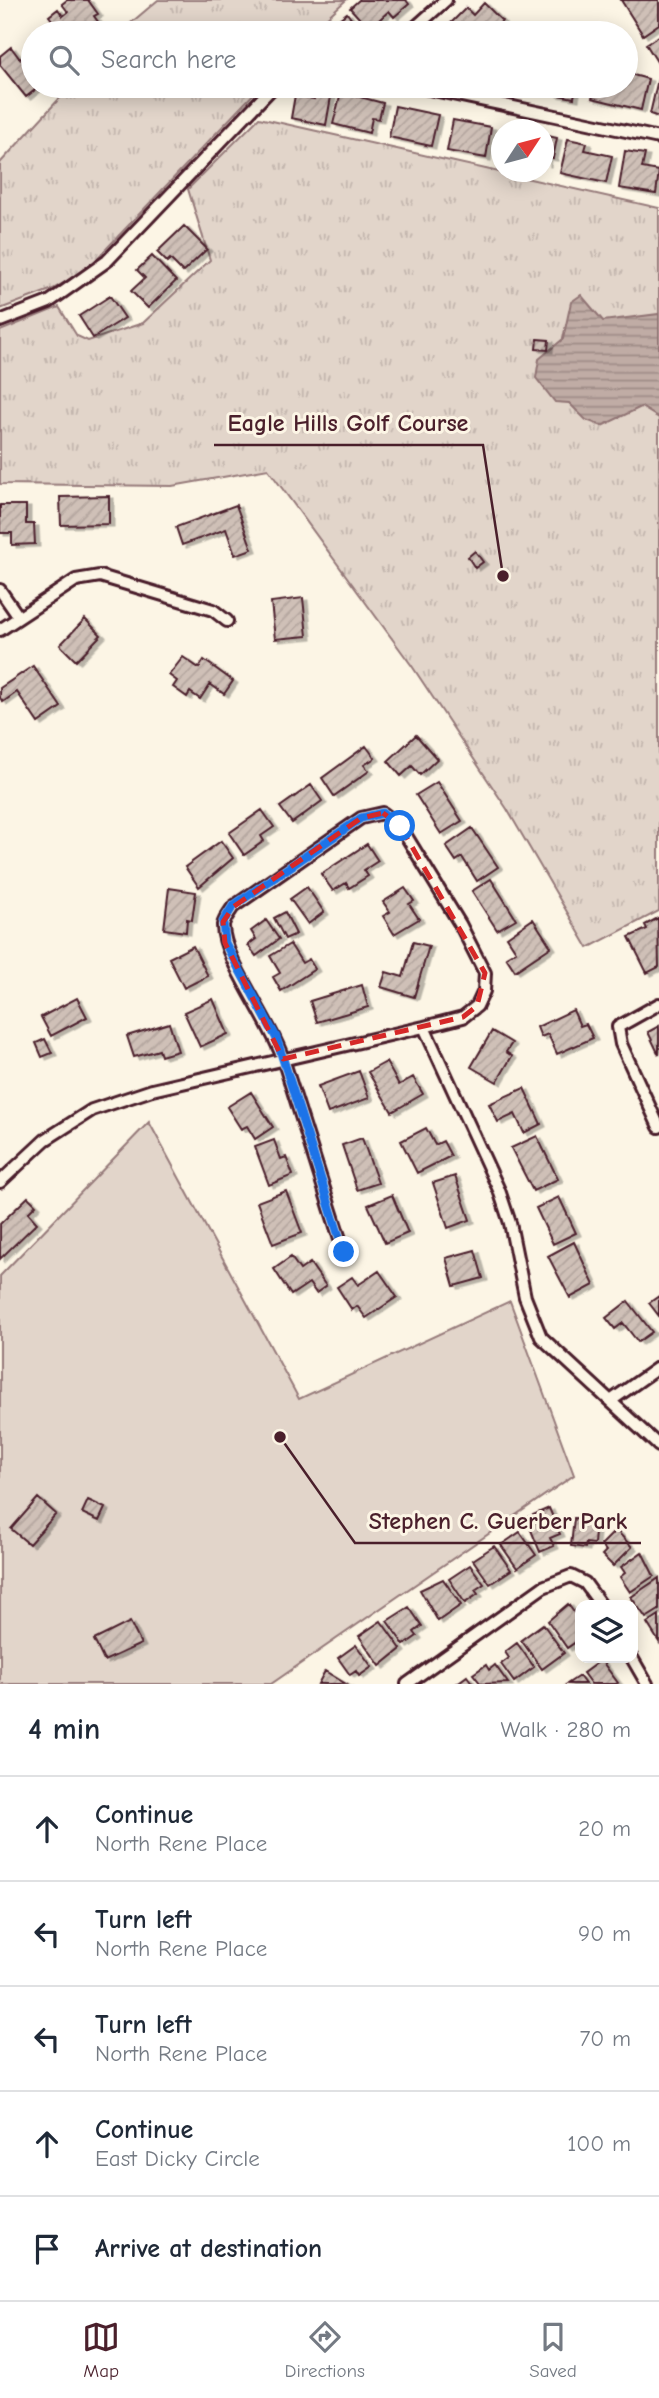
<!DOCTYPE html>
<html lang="en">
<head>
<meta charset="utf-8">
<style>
  :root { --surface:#fff; --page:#f2f2f3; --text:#1f2937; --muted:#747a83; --line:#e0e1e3; --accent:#4a1f2b }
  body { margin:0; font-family:"Comic Neue",sans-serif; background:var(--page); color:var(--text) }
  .controls { position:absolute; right:21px; bottom:21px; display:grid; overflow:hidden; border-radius:14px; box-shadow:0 4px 18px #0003 }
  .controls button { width:63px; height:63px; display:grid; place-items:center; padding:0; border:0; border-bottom:2px solid var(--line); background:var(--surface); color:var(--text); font:35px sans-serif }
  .compass { position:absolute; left:491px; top:119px; width:63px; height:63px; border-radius:50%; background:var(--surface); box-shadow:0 4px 18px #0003; rotate:54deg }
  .stop { position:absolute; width:21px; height:21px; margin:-16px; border:5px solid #1a73e8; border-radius:50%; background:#fff }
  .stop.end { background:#1a73e8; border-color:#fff; box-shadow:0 2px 7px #0008 }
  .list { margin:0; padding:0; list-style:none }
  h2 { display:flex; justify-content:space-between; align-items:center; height:91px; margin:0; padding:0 28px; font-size:30px }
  h2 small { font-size:23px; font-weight:400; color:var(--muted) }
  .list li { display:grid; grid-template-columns:46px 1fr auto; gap:21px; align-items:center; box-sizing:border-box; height:105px; padding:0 28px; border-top:2px solid var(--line) }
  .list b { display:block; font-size:26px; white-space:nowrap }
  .list p { margin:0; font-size:23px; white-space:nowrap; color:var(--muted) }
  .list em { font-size:23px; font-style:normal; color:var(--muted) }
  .icon { flex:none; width:38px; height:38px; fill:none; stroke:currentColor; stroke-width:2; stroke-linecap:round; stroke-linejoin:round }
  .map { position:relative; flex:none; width:659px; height:1684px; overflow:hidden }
  .search { position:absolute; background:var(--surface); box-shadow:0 4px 18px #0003; left:21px; right:21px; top:21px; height:77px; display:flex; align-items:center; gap:18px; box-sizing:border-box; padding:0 24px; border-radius:38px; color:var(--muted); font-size:26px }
  .sheet { height:616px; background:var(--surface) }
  nav { display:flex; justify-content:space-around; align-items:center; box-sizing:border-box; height:98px; border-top:2px solid var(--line); background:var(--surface); font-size:19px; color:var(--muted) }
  nav a { display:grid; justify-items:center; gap:4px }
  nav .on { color:var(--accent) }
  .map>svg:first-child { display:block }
  .grass { fill:url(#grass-tufts); stroke:#967a7a; stroke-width:2 }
  .park { fill:#e2d5ca; stroke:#967a7a; stroke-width:2 }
  .water { fill:url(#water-rules); stroke:#917474; stroke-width:2 }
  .building { fill:url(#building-hatch); stroke:#4a1f2b; stroke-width:2; filter:url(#shadow) }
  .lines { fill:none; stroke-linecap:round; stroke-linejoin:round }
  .street-casing { stroke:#4a1f2b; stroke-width:16 }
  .street { stroke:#fcf5e5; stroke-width:10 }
  .route { stroke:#1a73e8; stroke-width:9 }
  .marked { fill:none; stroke:#d62828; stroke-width:5; stroke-dasharray:14 9; stroke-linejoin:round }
  .leader { fill:none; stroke:#4a1f2b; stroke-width:2.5 }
  .callout-dot { fill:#4a1f2b; stroke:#fcf5e5; stroke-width:2.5 }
  .callout-label { font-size:24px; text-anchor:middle; font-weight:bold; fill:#4a1f2b; stroke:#fcf5e5; stroke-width:6; stroke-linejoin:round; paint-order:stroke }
</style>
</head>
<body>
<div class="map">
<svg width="659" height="1684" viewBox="0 0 659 1684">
  <defs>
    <pattern id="grass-tufts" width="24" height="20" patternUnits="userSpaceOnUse" patternTransform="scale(1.75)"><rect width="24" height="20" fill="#e2d5ca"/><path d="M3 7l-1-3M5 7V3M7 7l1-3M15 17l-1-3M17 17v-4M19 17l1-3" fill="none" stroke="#c3b6ae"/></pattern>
    <pattern id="water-rules" width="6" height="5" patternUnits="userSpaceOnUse" patternTransform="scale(1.75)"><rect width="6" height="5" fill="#c0aca5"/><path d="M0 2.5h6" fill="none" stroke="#9e8b87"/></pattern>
    <pattern id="building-hatch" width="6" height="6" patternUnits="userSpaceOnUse" patternTransform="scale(1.75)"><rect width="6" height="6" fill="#cfc0b7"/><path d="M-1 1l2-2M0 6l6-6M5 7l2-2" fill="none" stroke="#b3a59e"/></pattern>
    <filter id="shadow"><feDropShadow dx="4.5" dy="2.5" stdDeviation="0" flood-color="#0004"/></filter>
  </defs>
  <rect width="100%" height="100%" fill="#fcf5e5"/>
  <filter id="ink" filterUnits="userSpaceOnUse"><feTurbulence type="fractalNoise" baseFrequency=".0143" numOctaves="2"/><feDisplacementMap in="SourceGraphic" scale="14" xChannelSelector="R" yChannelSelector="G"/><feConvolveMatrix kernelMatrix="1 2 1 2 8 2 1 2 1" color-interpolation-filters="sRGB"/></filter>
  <g filter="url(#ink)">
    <!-- grass -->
    <path class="grass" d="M158,0H346L310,33H119Z
      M71,86H261L87,269L53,289L0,309V163Z
      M259,118L659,208V911L588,948L507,809L412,666L268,469L172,486L0,484V331L59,307L77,336L88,341L143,323L210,260L188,189Z"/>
    <!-- park -->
    <path class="park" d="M149,1122L299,1399L510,1301L574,1475L271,1684H0V1276Z"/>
    <!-- water -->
    <path class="water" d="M581,295L603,321L659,314V418L641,407L602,426L586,420L569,403L555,402L536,378L539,359L563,339L571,302Z"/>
    <!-- building -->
    <path class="building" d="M67,0H88L98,14L94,16L106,33H62L49,16L58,9L63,16L68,12L62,4Z
      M359,0H406L409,4L394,17L389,11L369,29L350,8Z
      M621,0H659V24L643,35Z
      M484,3L502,21L490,33H460L450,24L466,8L473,15Z
      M347,13L361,32L329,33L326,29Z
      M659,36V65L646,44Z
      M11,47L20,59L33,49V86H40L26,97L0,65V56Z
      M626,73L648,79L641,110L592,98L595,86H626Z
      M658,79H659V117L650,114Z
      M555,86H576L574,98L553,94Z
      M316,88L332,91L326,125L291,118L295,95L314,99Z
      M341,92L383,103L379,119L372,118L369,133L333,124Z
      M395,106L438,115L431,146L389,137Z
      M453,120L491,127L486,158L447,151Z
      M544,135L557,138L553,158L547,157L546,165Z
      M568,139L587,143L585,150L612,156L606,183L560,173Z
      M625,151L645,154L642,168L659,171L656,194L619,188Z
      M184,226L207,249L183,272L170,259L167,262L157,252Z
      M152,256L176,281L148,308L131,291L145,278L137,270Z
      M110,296L125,318L93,338L79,316Z
      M537,339L549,340L548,350L536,349Z
      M109,496V524L61,525L60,497Z
      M0,505H26V524H34L35,544L12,545V533H0Z
      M236,505L252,549L235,555L226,529L182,545L176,527Z
      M475,551L483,562L475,568L468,557Z
      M303,598L307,636L275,639L271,602Z
      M85,619L101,635L76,661L60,645Z
      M183,657L199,668L204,660L233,681L224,694L210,684L200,699L190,692L187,697L173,687L177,681L169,675Z
      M33,666L61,707L38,723L17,692L3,702L0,698V688Z
      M416,735L437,759L420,775L412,766L401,776L388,761Z
      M366,746L375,758L364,765L369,771L334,796L322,778Z
      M437,782L462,821L441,834L416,795Z
      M311,785L322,801L292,823L280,807Z
      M262,810L274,827L261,836L264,841L244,855L229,833Z
      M472,828L498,867L477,881L462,857L456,861L446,846Z
      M221,841L233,858L199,887L185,867Z
      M367,844L378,861L364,870L368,876L349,888L346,883L333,891L321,874Z
      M491,879L516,919L497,930L472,891Z
      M307,887L324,912L308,924L290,899Z
      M169,888L196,892L192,920L187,919L186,932L164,929Z
      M405,888L414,901L409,904L419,919L394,934L383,916L390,912L383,902Z
      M285,912L296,934L285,939L274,918Z
      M658,918L659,967L647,973L629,937L647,929L645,925Z
      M533,919L551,947L515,971L506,957L516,951L507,937Z
      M266,920L279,939L256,956L248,945L256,939L251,931Z
      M413,942L429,946L414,997L381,987L386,972L403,977Z
      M290,944L302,963L309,959L315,969L281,991L273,977L280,973L270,956Z
      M193,946L208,976L184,988L169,958Z
      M362,985L368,1007L317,1022L310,1001Z
      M77,998L87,1017L51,1036L41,1017Z
      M213,999L228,1034L200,1047L184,1012Z
      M573,1010L580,1026L586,1024L593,1038L557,1054L548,1034L541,1037L537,1027Z
      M169,1023L178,1051L161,1056L159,1050L134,1057L127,1036Z
      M659,1026V1055L648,1032Z
      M492,1031L512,1043L506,1052L512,1056L497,1082L471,1067Z
      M45,1039L52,1053L42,1057L36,1043Z
      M386,1062L399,1085L413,1077L423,1094L392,1112L368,1072Z
      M359,1071L369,1098L328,1113L318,1086Z
      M524,1088L541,1124L524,1133L515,1114L498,1122L489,1104Z
      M251,1092L273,1127L255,1139L247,1126L241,1129L227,1107Z
      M426,1128L435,1145L443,1141L451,1156L417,1173L401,1141Z
      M537,1136L558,1179L533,1191L511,1148Z
      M362,1138L378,1183L357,1190L342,1145Z
      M274,1140L281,1159L286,1157L293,1175L269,1185L255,1147Z
      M455,1176L470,1220L448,1228L433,1183Z
      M286,1191L302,1233L273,1244L257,1202Z
      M392,1195L408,1233L385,1243L368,1205Z
      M28,1197L36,1205L28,1213L37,1223L0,1259V1224Z
      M559,1197L576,1233L553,1244L536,1208Z
      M574,1242L594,1285L570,1298L548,1256Z
      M475,1250L483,1278L454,1286L446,1258Z
      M291,1257L300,1270L310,1263L326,1286L316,1293L309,1283L291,1295L274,1269Z
      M379,1271L397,1297L366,1318L357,1306L352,1310L337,1287L352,1277L358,1285Z
      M659,1296V1316L649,1303Z
      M628,1301L652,1332L638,1342L623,1323L615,1329L606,1318Z
      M38,1498L56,1514L29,1544L11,1529Z
      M88,1500L105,1508L99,1521L82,1513Z
      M549,1508L560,1534L550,1538L554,1546L540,1552L526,1518Z
      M574,1518L596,1520L594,1544L586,1543L585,1548L571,1546Z
      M616,1530L632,1547L613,1566L602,1555L606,1551L601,1545Z
      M520,1532L536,1555L517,1568L501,1545Z
      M494,1546L511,1570L490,1584L473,1560Z
      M642,1552L654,1576L630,1592L620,1577L625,1573L621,1567Z
      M470,1565L484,1584L475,1590L478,1594L465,1603L449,1579Z
      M659,1578V1610L646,1618L631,1597Z
      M443,1579L461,1605L438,1621L420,1590Z
      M568,1604L580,1621V1639L567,1648L548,1621Z
      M409,1607L422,1626L414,1632L417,1636L404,1645L387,1621Z
      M659,1615V1642L647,1623Z
      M381,1621L401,1649L380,1666L359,1636Z
      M130,1622L141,1644L104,1661L94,1640Z
      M543,1624L564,1653L542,1669L521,1640Z
      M517,1643L534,1667L514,1682L501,1664L509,1658L505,1652Z
      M356,1645L372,1667L359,1676L356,1671L350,1675L338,1658Z
      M601,1660L618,1683L616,1684H591L583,1673Z
      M486,1665L489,1670L495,1665L508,1683L481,1684L473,1674Z
      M325,1671L346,1684H318Z
      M467,1676L473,1684H456Z
      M579,1676L585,1684H567Z"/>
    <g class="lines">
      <!-- street casing -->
      <g class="street-casing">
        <path id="street" d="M409,33L446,0
          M415,86L659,138
          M0,321L49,302L107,261L274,86
          M0,590L18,616
          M0,630L76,580L100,576L213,610L227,621
          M659,1004L618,1027L621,1044L659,1127
          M424,1027L499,1190L510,1223L525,1297L541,1337L659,1446
          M0,1182L45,1140L92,1110L152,1090L424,1027L463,1017L477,1006L484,991L485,973L460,924L400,826L383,813L361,818L233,907C230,912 224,919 223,925C222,958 271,1021 283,1059L344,1252
          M612,1400L659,1367
          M632,1658L647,1684
          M407,1684L543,1587L571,1576L585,1583L601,1605"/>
      </g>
      <!-- street -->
      <use href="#street" class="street"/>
    </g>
  </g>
  <g class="lines" filter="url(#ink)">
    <!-- route -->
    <path class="route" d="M344,1252L276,1037L225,943L223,922L233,906L361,818L383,813L400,826"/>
  </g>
  <!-- marked area -->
  <path class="marked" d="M383,813L400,826L485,973L477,1006L463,1017L283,1059L225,943L223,922L233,907L361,818Z"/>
  <!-- callouts -->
  <path class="leader" d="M503 576L483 445H214M280 1437L355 1543H641"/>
  <g class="callout-dot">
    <circle cx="503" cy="576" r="7"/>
    <circle cx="280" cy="1437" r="7"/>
  </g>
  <g class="callout-label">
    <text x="348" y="431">Eagle Hills Golf Course</text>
    <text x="498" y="1529">Stephen C. Guerber Park</text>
  </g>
</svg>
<div class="controls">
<button><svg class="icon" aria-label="layers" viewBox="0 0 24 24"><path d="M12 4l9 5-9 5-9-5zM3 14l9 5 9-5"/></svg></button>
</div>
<svg class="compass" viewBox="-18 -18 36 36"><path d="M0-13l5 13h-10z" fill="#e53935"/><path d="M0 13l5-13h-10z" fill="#747a83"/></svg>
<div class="stop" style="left:400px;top:826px"></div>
<div class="stop end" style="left:344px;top:1252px"></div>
<div class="search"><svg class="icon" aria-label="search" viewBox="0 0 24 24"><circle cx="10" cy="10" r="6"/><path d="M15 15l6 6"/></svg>Search here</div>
</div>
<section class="sheet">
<h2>4 min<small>Walk · 280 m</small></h2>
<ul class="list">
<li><svg class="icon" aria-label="ahead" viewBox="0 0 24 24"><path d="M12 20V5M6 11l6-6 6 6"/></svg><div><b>Continue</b><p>North Rene Place</p></div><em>20 m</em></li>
<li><svg class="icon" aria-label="left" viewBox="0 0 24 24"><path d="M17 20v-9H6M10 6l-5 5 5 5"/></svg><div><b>Turn left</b><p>North Rene Place</p></div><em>90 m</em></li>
<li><svg class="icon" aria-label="left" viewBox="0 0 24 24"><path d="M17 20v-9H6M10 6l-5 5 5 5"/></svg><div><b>Turn left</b><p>North Rene Place</p></div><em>70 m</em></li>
<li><svg class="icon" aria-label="ahead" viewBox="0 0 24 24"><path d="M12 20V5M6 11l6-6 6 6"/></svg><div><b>Continue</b><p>East Dicky Circle</p></div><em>100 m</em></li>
<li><svg class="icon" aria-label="arrive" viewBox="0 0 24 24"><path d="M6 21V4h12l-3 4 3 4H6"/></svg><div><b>Arrive at destination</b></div></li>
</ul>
</section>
<nav>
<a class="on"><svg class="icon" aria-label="map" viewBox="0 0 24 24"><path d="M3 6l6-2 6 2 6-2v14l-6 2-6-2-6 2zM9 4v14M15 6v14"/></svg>Map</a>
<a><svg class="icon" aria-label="directions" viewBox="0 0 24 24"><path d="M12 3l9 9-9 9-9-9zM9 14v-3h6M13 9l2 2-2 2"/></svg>Directions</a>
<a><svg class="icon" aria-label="saved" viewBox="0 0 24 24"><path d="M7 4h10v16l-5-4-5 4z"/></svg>Saved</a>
</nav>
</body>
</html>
